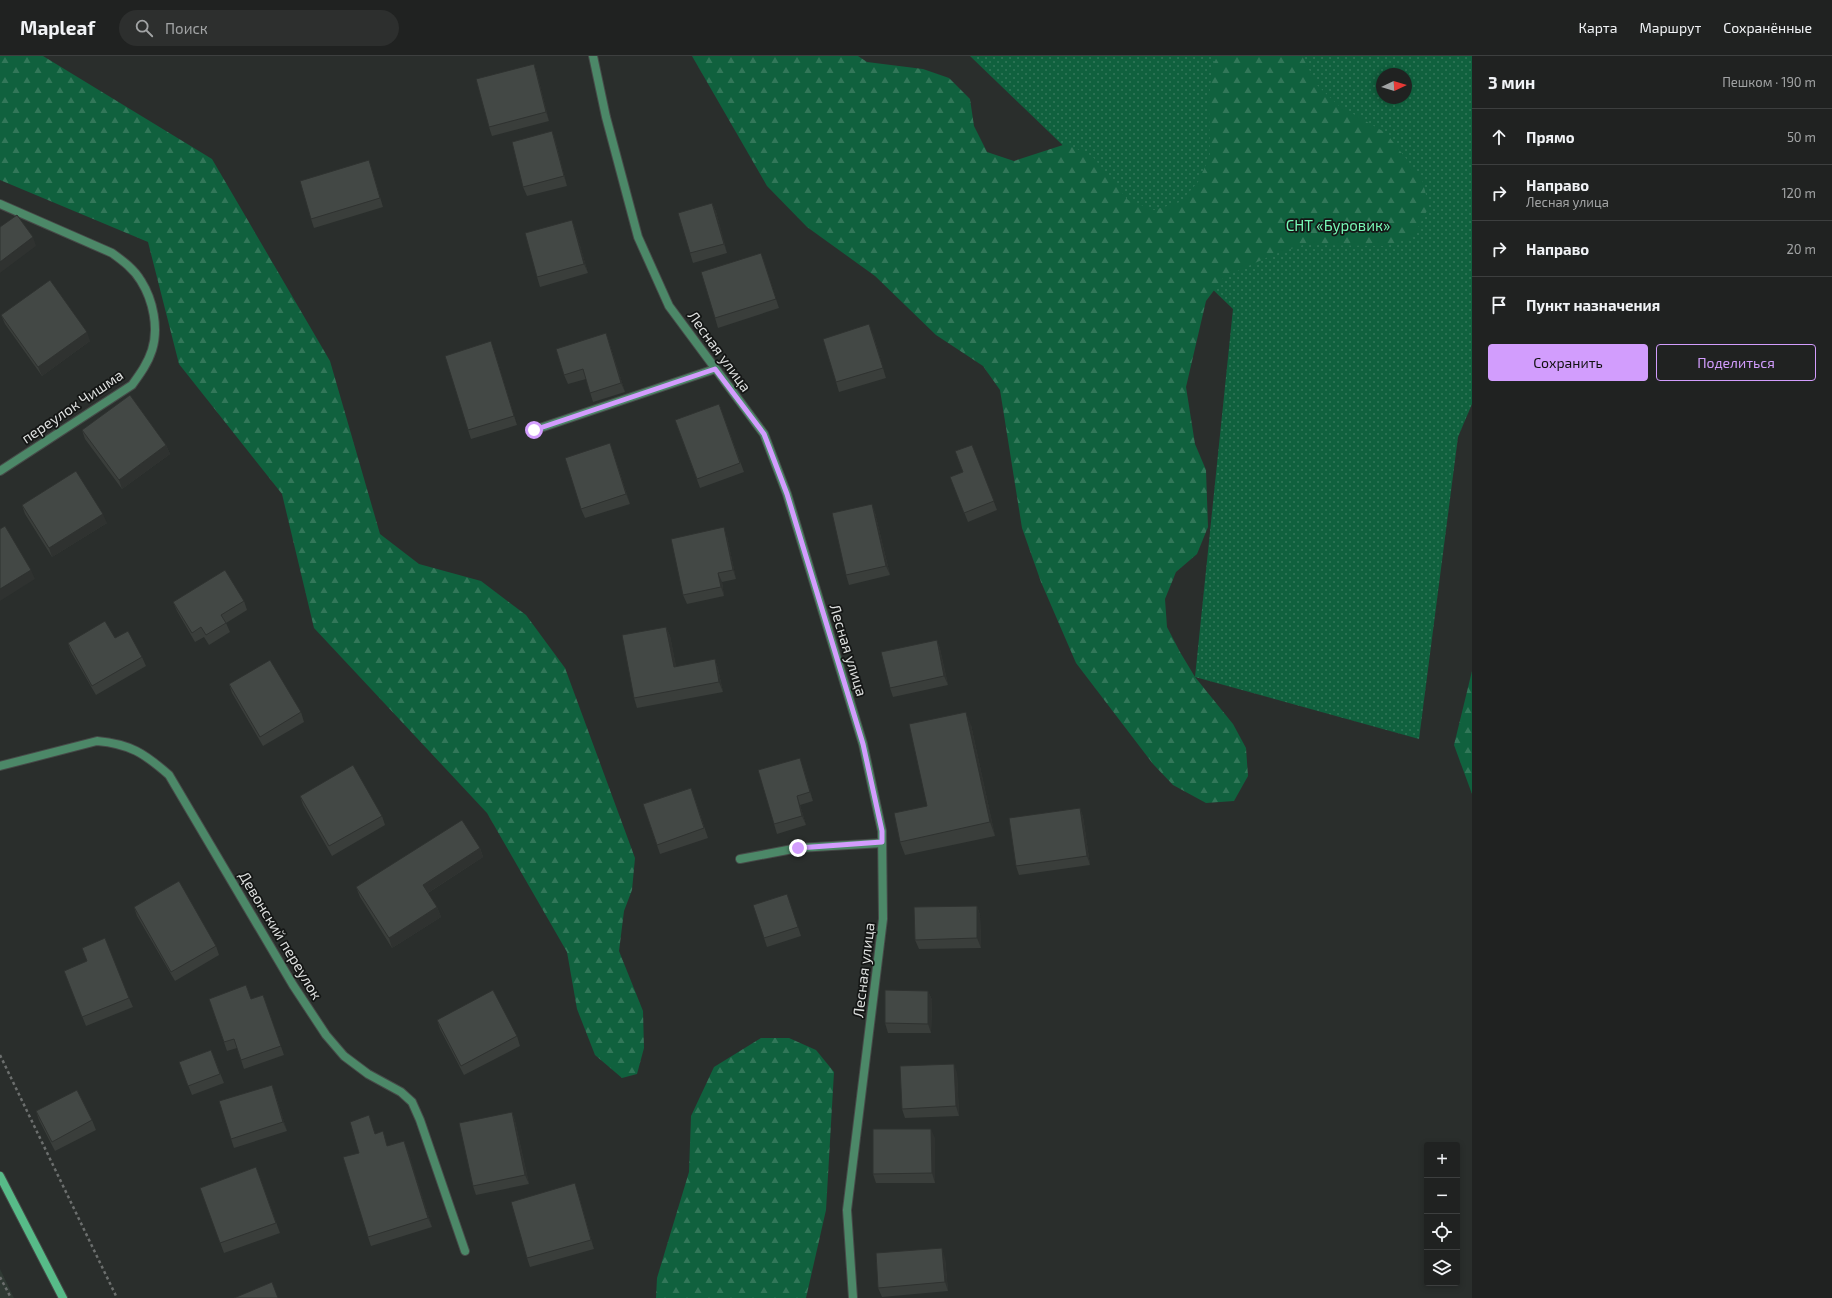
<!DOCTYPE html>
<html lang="ru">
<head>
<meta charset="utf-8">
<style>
  :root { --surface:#202221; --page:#2d2f2e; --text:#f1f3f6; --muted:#a2a4a5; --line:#3d3f3f; --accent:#d29dfd }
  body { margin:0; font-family:"Exo 2",sans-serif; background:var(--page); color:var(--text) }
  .controls { position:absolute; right:12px; bottom:12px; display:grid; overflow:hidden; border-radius:4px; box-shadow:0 2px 6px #0003 }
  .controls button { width:36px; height:36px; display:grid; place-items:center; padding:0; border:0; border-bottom:1px solid var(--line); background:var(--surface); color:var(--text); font:20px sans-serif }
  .compass { position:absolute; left:1376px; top:12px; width:36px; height:36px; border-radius:50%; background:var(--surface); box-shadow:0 2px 6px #0003; rotate:86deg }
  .stop { position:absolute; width:12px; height:12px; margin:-9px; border:3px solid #d29dfd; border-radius:50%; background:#fff }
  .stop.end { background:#d29dfd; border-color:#fff; box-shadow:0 1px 4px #0008 }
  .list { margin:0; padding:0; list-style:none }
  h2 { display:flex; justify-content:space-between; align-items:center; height:52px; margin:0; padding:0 16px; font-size:17px }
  h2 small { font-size:13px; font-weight:400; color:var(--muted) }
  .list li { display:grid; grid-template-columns:26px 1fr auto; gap:12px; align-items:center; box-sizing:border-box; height:56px; padding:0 16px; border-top:1px solid var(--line) }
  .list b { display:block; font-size:15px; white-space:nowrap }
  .list p { margin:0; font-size:13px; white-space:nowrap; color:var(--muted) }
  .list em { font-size:13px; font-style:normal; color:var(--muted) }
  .actions { display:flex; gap:8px; padding:12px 16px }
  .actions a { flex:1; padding:9px 0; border:1px solid var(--accent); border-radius:4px; text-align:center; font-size:14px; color:var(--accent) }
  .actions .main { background:var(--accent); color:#111 }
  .icon { flex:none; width:22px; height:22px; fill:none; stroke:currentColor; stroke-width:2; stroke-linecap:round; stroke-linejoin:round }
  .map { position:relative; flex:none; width:1472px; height:1242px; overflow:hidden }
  header { display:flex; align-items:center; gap:24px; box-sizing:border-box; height:56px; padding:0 20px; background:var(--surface); border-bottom:1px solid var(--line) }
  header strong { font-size:19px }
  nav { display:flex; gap:22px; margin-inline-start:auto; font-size:14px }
  .search { width:280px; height:36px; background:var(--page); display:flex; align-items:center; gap:10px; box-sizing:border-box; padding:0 14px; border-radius:22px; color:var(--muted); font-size:15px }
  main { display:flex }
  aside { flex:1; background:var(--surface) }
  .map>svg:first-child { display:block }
  .built { fill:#303a34 }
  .green { fill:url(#green-dots); fill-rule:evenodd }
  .forest { fill:url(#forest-firs) }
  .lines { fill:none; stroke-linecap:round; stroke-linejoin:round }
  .lane-casing { stroke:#464a48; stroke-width:10 }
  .street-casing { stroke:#464a48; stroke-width:10 }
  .secondary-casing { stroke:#464a48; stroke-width:10 }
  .path { stroke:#6c6f6e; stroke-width:2.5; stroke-dasharray:3 3; stroke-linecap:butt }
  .lane { stroke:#4c8868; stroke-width:8 }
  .street { stroke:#4c8868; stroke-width:8 }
  .secondary { stroke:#57bb88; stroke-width:8 }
  .wall { fill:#3a3e3b }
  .shaded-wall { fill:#2f3230 }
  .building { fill:#434845; stroke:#2f3230 }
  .route { stroke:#d29dfd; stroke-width:5 }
  .labels { text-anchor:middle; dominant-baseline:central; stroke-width:3.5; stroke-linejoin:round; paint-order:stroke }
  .park-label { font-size:15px; fill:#78f9b7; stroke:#141615 }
  .street-label { font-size:15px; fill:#dcdedd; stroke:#141615 }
</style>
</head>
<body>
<header>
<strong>Mapleaf</strong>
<div class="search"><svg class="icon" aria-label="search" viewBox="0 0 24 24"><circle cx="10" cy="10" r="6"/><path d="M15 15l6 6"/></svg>Поиск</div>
<nav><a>Карта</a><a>Маршрут</a><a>Сохранённые</a></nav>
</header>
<main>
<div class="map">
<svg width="1472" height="1242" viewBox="0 0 1472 1242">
  <defs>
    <pattern id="green-dots" width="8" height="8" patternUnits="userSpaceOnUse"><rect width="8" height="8" fill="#10613e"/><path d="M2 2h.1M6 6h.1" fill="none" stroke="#327759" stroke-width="1.8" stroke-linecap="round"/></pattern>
    <pattern id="forest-firs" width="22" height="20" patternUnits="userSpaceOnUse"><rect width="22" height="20" fill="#10613e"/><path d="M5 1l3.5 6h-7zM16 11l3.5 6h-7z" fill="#327759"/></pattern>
  </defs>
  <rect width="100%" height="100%" fill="#2a2e2c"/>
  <!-- built -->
  <path class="built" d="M0,1213L14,1242H0Z"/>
  <!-- green -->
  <path class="green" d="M970,0H1472V348L1458,381L1419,683L1195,621L1233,253ZM1382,18H1406V42H1382Z"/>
  <!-- forest -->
  <path class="forest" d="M0,0H43L212,103L330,305L380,478L419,508L481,525L526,559L565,612L635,802L632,834L624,855L619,895L643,955L644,992L637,1018L622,1022L595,999L577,953L567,896L487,757L314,572L282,438L179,308L148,186L0,124Z
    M692,0H858L867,6L923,13L949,22L970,43L974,70L987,96L1014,105L1066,88L1092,100L1128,144L1154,154L1180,146L1198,126L1210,100L1209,43L1212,13L1217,0H1302L1317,29L1338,49L1386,77L1422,123L1429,151L1413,181L1387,190L1303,189L1275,198L1224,221L1206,245L1186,331L1195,388L1206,414L1208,471L1197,498L1176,516L1165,543L1167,571L1180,596L1195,621L1233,668L1246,692L1248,720L1234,745L1206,747L1173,729L1153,708L1076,607L1041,526L1022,472L1000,334L983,310L936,279L875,220L807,171L767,130Z
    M1472,615V738L1454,689Z
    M761,982H789L816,994L834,1016L826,1154L806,1242H656L657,1222L689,1116L691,1060L714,1011Z"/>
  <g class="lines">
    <!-- lane casing -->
    <g class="lane-casing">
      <path id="lane" d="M534,374L715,313
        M740,803L798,792L882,787"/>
    </g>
    <!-- street casing -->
    <g class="street-casing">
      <path id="street" d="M593,0L606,61L638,181L669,250L764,378L787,438L863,688L882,775L883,863L847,1154L853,1242
        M0,148L112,197C123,205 134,213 141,225C153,244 159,272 152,294C148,307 140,318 132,329L0,415
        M0,710L97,685C130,688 144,697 169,719L293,929L326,979L344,1000L368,1018L401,1036L412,1046L420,1064L465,1195"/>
    </g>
    <!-- secondary casing -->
    <g class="secondary-casing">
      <path id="secondary" d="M0,1120L63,1242"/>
    </g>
    <!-- path -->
    <path class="path" d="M0,999L117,1242
      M0,1221L11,1242"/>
    <!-- lane -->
    <use href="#lane" class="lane"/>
    <!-- street -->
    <use href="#street" class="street"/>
    <!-- secondary -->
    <use href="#secondary" class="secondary"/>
  </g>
  <!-- wall -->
  <path class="wall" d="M534,8L537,18L549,65L492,80L489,71Z
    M552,75L555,84L567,130L527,140L523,131Z
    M372,114L383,151L314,172L311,163Z
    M712,147L716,156L727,197L693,207L690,197Z
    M572,164L575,173L588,217L540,231L537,221Z
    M761,197L779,252L718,272L715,262Z
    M1,259L90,285L42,320L5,268Z
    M606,277L625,336L593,346L586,323L568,328L564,319Z
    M873,278L886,322L839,336L836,326Z
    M494,294L517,369L471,383L468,374Z
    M719,348L744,416L700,432L675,364Z
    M82,374L166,389L170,398L122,433L85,383Z
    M610,387L630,448L585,462L581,453Z
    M972,389L997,454L968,466L950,421L963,416Z
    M872,448L875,457L890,519L849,529L846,519Z
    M22,449L107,467L52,501L25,458Z
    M727,481L736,523L722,526L724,540L687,548L683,539Z
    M244,545L247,554L226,567L230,576L209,589L204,581L195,586L177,555L173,546Z
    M666,571L670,580L676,611L715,603L718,613L723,636L637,652L634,642Z
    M115,582L142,601L146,610L96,639L71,596L68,587Z
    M937,584L940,593L948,629L893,641L890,632Z
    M229,628L301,656L304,666L263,690L232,637Z
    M971,669L995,780L905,799L900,786L927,750Z
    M803,711L813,745L800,749L806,769L777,778L774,768Z
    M691,732L708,782L660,798L643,748Z
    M300,740L382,760L385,769L332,800L303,749Z
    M1080,752L1083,761L1090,809L1019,819L1016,810Z
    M480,792L483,801L428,837L437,851L441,861L392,892L360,841L356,831Z
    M790,847L801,880L767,891L764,882Z
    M977,850L980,859L981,892L919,893L915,884Z
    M134,851L216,890L219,899L175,925L137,860Z
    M64,915L129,942L133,951L86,970Z
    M928,935L932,944L931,977H888L885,967Z
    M263,939L284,999L244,1013L237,992L227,995L209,943H251Z
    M437,964L517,980L520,990L464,1019L440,973Z
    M211,994L224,1027L192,1039L179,1006Z
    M957,1017L959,1060L905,1062L902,1053Z
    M272,1029L287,1075L234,1092L231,1083Z
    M36,1055L92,1064L96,1074L55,1095L39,1064Z
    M512,1056L515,1065L529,1128L476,1139L473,1130Z
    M375,1078L388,1090L404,1085L432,1171L371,1190L368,1181L359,1097Z
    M935,1082V1127H876L873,1118Z
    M256,1111L280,1177L224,1197L200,1132Z
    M578,1137L594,1193L530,1211L527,1202Z
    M945,1202L948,1235L882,1241L878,1232Z"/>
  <!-- shaded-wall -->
  <path class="shaded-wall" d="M534,8L537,18L549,65L546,56Z
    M552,75L555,84L567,130L564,120Z
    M712,147L716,156L727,197L724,188Z
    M572,164L575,173L588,217L584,208Z
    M33,181L36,190L0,217V206Z
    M761,197L765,207L779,252L776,243Z
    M869,268L873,278L886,322L883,312Z
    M87,276L90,285L42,320L38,311Z
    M606,277L609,286L625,336L621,327Z
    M491,285L494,294L517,369L514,360Z
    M610,387L613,396L630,448L626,438Z
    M166,389L170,398L122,433L119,424Z
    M872,448L875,457L890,519L886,510Z
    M103,458L107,467L52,501L49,492Z
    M724,471L727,481L736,523L733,514Z
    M31,514L35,523L0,545V533Z
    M718,517L722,526L724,540L721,531Z
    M666,571L670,580L678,620L674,611Z
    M937,584L940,593L948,629L944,620Z
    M715,603L718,613L723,636L719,626Z
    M966,656L971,669L995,780L990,766Z
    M800,702L803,711L813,745L810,736Z
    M797,740L800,749L806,769L802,760Z
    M1080,752L1083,761L1090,809L1087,800Z
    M480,792L483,801L426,838L423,829Z
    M977,850L980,859L981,892L977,882Z
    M437,851L441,861L392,892L389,882Z
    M928,935L932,944L931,977L928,968Z
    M954,1008L957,1017L959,1060L956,1050Z
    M272,1029L275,1038L287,1075L283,1066Z
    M512,1056L515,1065L529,1128L525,1119Z
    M931,1073L935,1082V1127L932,1117Z
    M404,1085L408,1094L432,1171L428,1162Z
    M575,1127L578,1137L594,1193L591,1184Z
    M942,1192L945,1202L948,1235L945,1226Z"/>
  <!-- building -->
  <path class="building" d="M534,8L546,56L489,71L476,23Z
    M552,75L564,120L523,131L512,86Z
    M369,104L380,142L311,163L300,125Z
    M712,147L724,188L690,197L678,157Z
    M17,159L33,181L0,206V171Z
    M572,164L584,208L537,221L525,177Z
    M761,197L776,243L715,262L701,216Z
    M50,224L87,276L38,311L1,259Z
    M869,268L883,312L836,326L823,283Z
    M606,277L621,327L590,337L583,313L564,319L556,293Z
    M491,285L514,360L468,374L445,300Z
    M130,339L166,389L119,424L82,374Z
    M719,348L740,407L697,423L675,364Z
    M610,387L626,438L581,453L565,402Z
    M972,389L994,445L964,457L950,421L963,416L955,395Z
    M76,415L103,458L49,492L22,449Z
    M872,448L886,510L846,519L832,457Z
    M5,470L31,514L0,533V473Z
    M724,471L733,514L718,517L721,531L683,539L671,483Z
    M225,514L244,545L221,559L226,567L206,579L201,571L192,577L173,546Z
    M105,565L115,582L128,575L142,601L92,630L68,587Z
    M666,571L674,611L715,603L719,626L634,642L622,579Z
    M937,584L944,620L890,632L881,596Z
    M270,604L301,656L260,681L229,628Z
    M966,656L990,766L900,786L894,757L927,750L909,668Z
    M800,702L810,736L797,740L802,760L774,768L758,714Z
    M353,709L382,760L329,790L300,740Z
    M691,732L704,772L657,789L643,748Z
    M1080,752L1087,800L1016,810L1009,762Z
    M462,764L480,792L423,829L437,851L389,882L356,831Z
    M179,825L216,890L171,916L134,851Z
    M787,838L798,871L764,882L753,849Z
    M977,850V882L915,884L914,851Z
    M105,882L129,942L82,961L64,915L87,905L82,892Z
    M246,929L251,943L263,939L281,990L241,1004L234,983L224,986L209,943Z
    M493,934L517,980L461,1010L437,964Z
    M885,934L928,935V968L885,967Z
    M211,994L220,1018L188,1030L179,1006Z
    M954,1008L956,1050L902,1053L900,1010Z
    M272,1029L283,1066L231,1083L219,1045Z
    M77,1034L92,1064L52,1086L36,1055Z
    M512,1056L525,1119L473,1130L459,1067Z
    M369,1059L375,1078L383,1075L387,1090L404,1085L428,1162L368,1181L343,1101L359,1097L350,1066Z
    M873,1073H931L932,1117L873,1118Z
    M256,1111L276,1167L220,1187L200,1132Z
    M575,1127L591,1184L527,1202L511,1146Z
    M942,1192L945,1226L878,1232L876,1197Z
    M272,1226L278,1242H234Z"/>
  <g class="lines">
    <!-- route -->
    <path class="route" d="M534,374L715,313L764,378L787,438L863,688L882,775V786L798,792"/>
  </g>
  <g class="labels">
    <!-- park labels -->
    <g class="park-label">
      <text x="1338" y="169">СНТ «Буровик»</text>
    </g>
    <!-- street labels -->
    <g class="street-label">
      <text transform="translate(720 295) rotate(54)">Лесная улица</text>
      <text transform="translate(72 350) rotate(-34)">переулок Чишма</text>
      <text transform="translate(849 594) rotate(73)">Лесная улица</text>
      <text transform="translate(281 879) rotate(59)">Девонский переулок</text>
      <text transform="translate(863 914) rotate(-83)">Лесная улица</text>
    </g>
  </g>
</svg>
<div class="controls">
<button>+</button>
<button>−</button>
<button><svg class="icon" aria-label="locate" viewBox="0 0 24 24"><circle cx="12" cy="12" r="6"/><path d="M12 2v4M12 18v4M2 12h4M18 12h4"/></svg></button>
<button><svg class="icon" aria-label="layers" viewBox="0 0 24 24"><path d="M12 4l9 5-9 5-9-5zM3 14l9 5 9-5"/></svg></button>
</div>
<svg class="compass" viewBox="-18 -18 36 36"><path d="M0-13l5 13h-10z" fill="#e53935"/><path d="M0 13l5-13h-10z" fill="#a2a4a5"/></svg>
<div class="stop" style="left:534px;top:374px"></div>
<div class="stop end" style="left:798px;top:792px"></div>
</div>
<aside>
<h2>3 мин<small>Пешком · 190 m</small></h2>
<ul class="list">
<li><svg class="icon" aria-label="ahead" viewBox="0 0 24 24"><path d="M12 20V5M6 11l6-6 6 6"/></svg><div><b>Прямо</b></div><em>50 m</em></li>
<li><svg class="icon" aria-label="right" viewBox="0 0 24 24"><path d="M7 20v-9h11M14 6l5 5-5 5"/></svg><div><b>Направо</b><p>Лесная улица</p></div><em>120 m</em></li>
<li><svg class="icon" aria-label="right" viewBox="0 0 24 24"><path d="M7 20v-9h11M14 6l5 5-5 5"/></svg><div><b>Направо</b></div><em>20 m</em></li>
<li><svg class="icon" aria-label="arrive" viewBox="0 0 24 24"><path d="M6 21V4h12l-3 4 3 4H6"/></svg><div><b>Пункт назначения</b></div></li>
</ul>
<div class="actions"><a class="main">Сохранить</a><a>Поделиться</a></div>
</aside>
</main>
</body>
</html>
